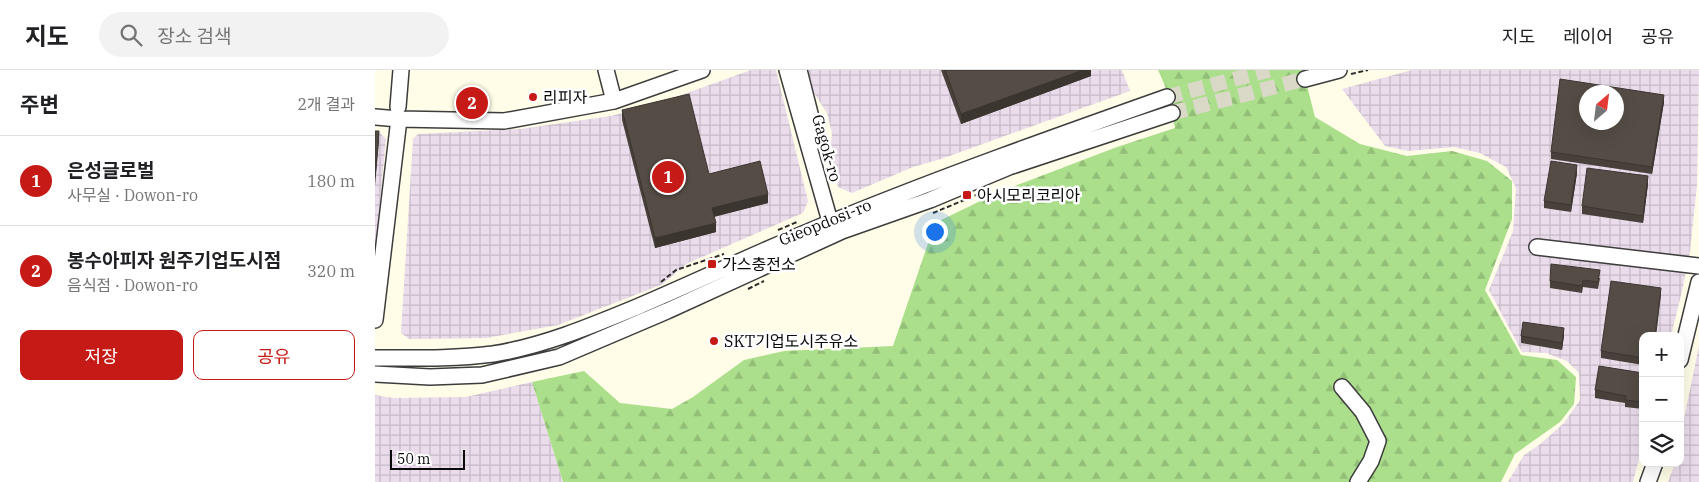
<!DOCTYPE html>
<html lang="ko">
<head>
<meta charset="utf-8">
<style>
  :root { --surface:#fff; --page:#f2f2f2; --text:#202124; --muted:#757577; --line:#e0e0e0; --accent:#c61a16 }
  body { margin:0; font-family:"IBM Plex Serif","Noto Sans KR",serif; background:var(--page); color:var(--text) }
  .controls { position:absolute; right:15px; bottom:15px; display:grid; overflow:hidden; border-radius:10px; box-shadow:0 5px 20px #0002 }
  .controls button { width:45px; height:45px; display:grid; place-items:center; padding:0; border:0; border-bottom:1px solid var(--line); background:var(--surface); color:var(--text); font:25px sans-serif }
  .compass { position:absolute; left:1204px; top:15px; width:45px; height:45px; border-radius:50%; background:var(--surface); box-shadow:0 5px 20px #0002; rotate:28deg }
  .scale { position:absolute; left:15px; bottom:12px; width:75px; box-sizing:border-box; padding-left:5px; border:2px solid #0a0a0a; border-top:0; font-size:14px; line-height:18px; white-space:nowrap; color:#0a0a0a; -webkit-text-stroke:4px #fff; paint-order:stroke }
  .you { position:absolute; left:559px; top:161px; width:18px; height:18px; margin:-12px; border:4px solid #fff; border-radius:50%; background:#1a73e8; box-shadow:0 0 0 8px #1a73e833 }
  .badge { display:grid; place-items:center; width:32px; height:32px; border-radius:50%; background:var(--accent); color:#fff; font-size:16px; font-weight:700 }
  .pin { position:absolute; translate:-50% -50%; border:2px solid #fff; box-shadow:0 1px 5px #0006 }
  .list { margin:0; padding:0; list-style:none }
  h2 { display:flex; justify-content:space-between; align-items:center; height:65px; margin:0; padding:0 20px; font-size:21px }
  h2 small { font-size:16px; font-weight:400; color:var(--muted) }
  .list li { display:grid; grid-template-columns:32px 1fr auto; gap:15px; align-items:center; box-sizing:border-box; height:90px; padding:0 20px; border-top:1px solid var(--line) }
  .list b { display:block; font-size:19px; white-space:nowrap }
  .list p { margin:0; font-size:16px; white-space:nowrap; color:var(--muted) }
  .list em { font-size:16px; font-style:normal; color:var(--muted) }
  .actions { display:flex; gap:10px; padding:15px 20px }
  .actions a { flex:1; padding:11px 0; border:1px solid var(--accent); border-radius:10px; text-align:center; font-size:18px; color:var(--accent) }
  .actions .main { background:var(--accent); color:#fff }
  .icon { flex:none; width:28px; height:28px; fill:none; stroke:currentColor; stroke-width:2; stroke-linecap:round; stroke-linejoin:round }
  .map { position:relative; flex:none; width:1324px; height:412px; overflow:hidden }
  header { display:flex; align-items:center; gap:30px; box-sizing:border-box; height:70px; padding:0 25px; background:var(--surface); border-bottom:1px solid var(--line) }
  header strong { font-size:24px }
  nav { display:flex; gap:28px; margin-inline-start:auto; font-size:18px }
  .search { width:350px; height:45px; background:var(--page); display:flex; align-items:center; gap:12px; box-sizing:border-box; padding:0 18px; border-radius:28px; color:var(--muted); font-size:19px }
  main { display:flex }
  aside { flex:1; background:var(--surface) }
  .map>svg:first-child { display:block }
  .industrial { fill:url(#industrial-grid); fill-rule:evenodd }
  .forest { fill:url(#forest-firs) }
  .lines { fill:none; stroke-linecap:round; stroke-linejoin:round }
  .minor-tunnel { stroke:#dad8c6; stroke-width:15; stroke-dasharray:15 8; stroke-linecap:butt }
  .minor-casing { stroke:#3d3d3d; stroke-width:18 }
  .path { stroke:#2c2c2c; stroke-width:2; stroke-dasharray:5 2.5; stroke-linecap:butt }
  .minor { stroke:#fff; stroke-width:15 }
  .wall { fill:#48413b }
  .shaded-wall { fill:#3b3530 }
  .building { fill:#544c45; stroke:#3b3530; fill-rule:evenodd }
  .poi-dot { fill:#c61a16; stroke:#fff; stroke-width:2 }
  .labels { text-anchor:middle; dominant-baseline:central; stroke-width:5; stroke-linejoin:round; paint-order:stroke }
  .poi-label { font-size:16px; fill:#0a0a0a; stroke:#fff; text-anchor:start }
  .street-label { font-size:16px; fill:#0a0a0a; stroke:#fff }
</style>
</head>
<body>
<header>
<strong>지도</strong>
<div class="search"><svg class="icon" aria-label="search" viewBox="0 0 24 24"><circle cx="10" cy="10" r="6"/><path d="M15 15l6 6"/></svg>장소 검색</div>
<nav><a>지도</a><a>레이어</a><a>공유</a></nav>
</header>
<main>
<aside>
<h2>주변<small>2개 결과</small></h2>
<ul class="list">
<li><span class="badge">1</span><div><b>은성글로벌</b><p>사무실 · Dowon-ro</p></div><em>180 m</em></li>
<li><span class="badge">2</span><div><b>봉수아피자 원주기업도시점</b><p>음식점 · Dowon-ro</p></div><em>320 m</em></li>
</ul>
<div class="actions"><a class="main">저장</a><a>공유</a></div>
</aside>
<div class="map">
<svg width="1324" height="412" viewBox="0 0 1324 412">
  <defs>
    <pattern id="industrial-grid" width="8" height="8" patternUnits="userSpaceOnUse" patternTransform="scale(1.25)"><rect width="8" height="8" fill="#eadceb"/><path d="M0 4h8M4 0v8" fill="none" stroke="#c7bbc8"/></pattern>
    <pattern id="forest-firs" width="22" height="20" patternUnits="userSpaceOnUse" patternTransform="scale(1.25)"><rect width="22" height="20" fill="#abdf8b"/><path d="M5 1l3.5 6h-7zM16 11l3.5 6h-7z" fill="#92be77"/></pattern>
  </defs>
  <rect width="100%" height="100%" fill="#fffce7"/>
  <!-- industrial -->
  <path class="industrial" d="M376,0H401L433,131L428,143L311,194L288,214L183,255L111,268L34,269L26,263L38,69L43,64L145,59L236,46L284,33Z
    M433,0H747L755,21L566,89L538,97L477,123L463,117L455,84L457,63L452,43L439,23Z
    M1037,0H1324L1322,115L1315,181L1307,221L1296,266H1268V374L1258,412H1133L1149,385L1164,375L1189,353L1205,330L1204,303L1192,291L1171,283L1147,282L1114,220L1138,161L1141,118L1131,97L1105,83L1079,77L1033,81L1010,76L967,19ZM1212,22H1242V52H1212Z
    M0,63H5L11,69L0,183Z
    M1324,276V412H1293L1300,393H1305V368Z
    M157,312L188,412H0V325L19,328L91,327Z"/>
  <!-- forest -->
  <path class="forest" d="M783,0H928L940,47L985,74L1032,86L1077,81L1112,91L1137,111V149L1110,220L1146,285L1182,290L1201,307L1199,334L1185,352L1140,384L1126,412H188L157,312L209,301L245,333L297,339L318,327L369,290L409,281L518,276L560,153L624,122L742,77L800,58L790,16Z"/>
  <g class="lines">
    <!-- minor-tunnel -->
    <path class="minor-tunnel" d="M792,27L894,0
      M797,43L930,9"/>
    <!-- minor casing -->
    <g class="minor-casing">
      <path id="minor" d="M231,0L239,31
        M412,0L458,162
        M424,0L442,71
        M930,9L964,0
        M23,37L26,0
        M0,47L24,49L129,51L239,31L327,0
        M1162,177L1324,196
        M0,250L24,49
        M0,288C39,288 79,289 118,284C168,276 216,256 262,237C330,208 396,176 464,149C572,105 682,66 792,27
        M1305,290L1324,212
        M0,304L55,307L107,305L184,287L292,241L467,161L555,130L634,97L797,43
        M967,317L988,342L1003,371L996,391L983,412
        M1273,412L1280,393"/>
    </g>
    <!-- path -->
    <path class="path" d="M976,4L993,0
      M558,143L606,123
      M403,160L422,152
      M286,212L301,200L349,184
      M373,219L389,211"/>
    <!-- minor -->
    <use href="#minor" class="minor"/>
  </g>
  <!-- wall -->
  <path class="wall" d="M566,0H716V6L586,54Z
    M1289,32L1277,104L1176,89V82Z
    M247,40L334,104L393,133L339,147L341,162L280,178L247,50Z
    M1202,103L1196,142L1169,138V131Z
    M1273,114L1268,153L1207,144V136Z
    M1225,208L1223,219L1208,217L1207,223L1175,218V211Z
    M1286,225L1268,266V295L1226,288V281Z
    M1189,265L1187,280L1146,273V266Z
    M1268,303V339L1250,337V333L1220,328V320Z"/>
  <!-- shaded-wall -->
  <path class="shaded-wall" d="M708,0H716V6L586,54V44Z
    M1289,25V32L1277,104V97Z
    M4,61V71L0,116V107Z
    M1202,95V103L1196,142V135Z
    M1273,106V114L1268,153V146Z
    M393,124V133L337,147V138Z
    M341,153V162L280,178V168Z
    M1286,218V225L1281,266H1280Z
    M1189,258V265L1187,280V273Z"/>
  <!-- building -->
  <path class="building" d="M570,0H708L586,44Z
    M1185,9L1289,25L1277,97L1176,82ZM1212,22H1242V52H1212Z
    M314,24L334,104L385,91L393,124L337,138L341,153L280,168L247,40Z
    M0,61H4L0,107Z
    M1176,91L1202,95L1196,135L1169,131Z
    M1212,98L1273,106L1268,146L1207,136Z
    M1176,194L1225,200L1223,212L1208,210L1207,216L1175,211Z
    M1236,211L1286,218L1280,266H1268V288L1226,281Z
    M1148,252L1189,258L1187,273L1146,266Z
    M1224,296L1268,303V332L1250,330L1251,326L1220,320Z"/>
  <!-- markers -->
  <g class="poi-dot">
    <circle cx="158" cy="27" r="5"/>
    <rect x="587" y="120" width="10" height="10" rx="2.5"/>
    <rect x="332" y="189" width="10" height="10" rx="2.5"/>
    <circle cx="339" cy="271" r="5"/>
  </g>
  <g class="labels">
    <!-- poi labels -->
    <g class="poi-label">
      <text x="168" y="27">리피자</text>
      <text x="602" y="125">아시모리코리아</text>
      <text x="347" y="194">가스충전소</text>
      <text x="349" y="271">SKT기업도시주유소</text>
    </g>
    <!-- street labels -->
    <g class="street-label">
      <text transform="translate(452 78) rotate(74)">Gagok-ro</text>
      <text transform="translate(450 152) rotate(-22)">Gieopdosi-ro</text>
    </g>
  </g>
</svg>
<div class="controls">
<button>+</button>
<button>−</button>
<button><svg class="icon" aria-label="layers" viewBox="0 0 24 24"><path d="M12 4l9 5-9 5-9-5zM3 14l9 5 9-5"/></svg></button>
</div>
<svg class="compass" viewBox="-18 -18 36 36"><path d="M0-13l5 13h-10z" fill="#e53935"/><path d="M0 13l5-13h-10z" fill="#757577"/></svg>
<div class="scale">50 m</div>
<div class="you"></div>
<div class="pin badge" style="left:293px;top:107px">1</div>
<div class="pin badge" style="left:97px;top:33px">2</div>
</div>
</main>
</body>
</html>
